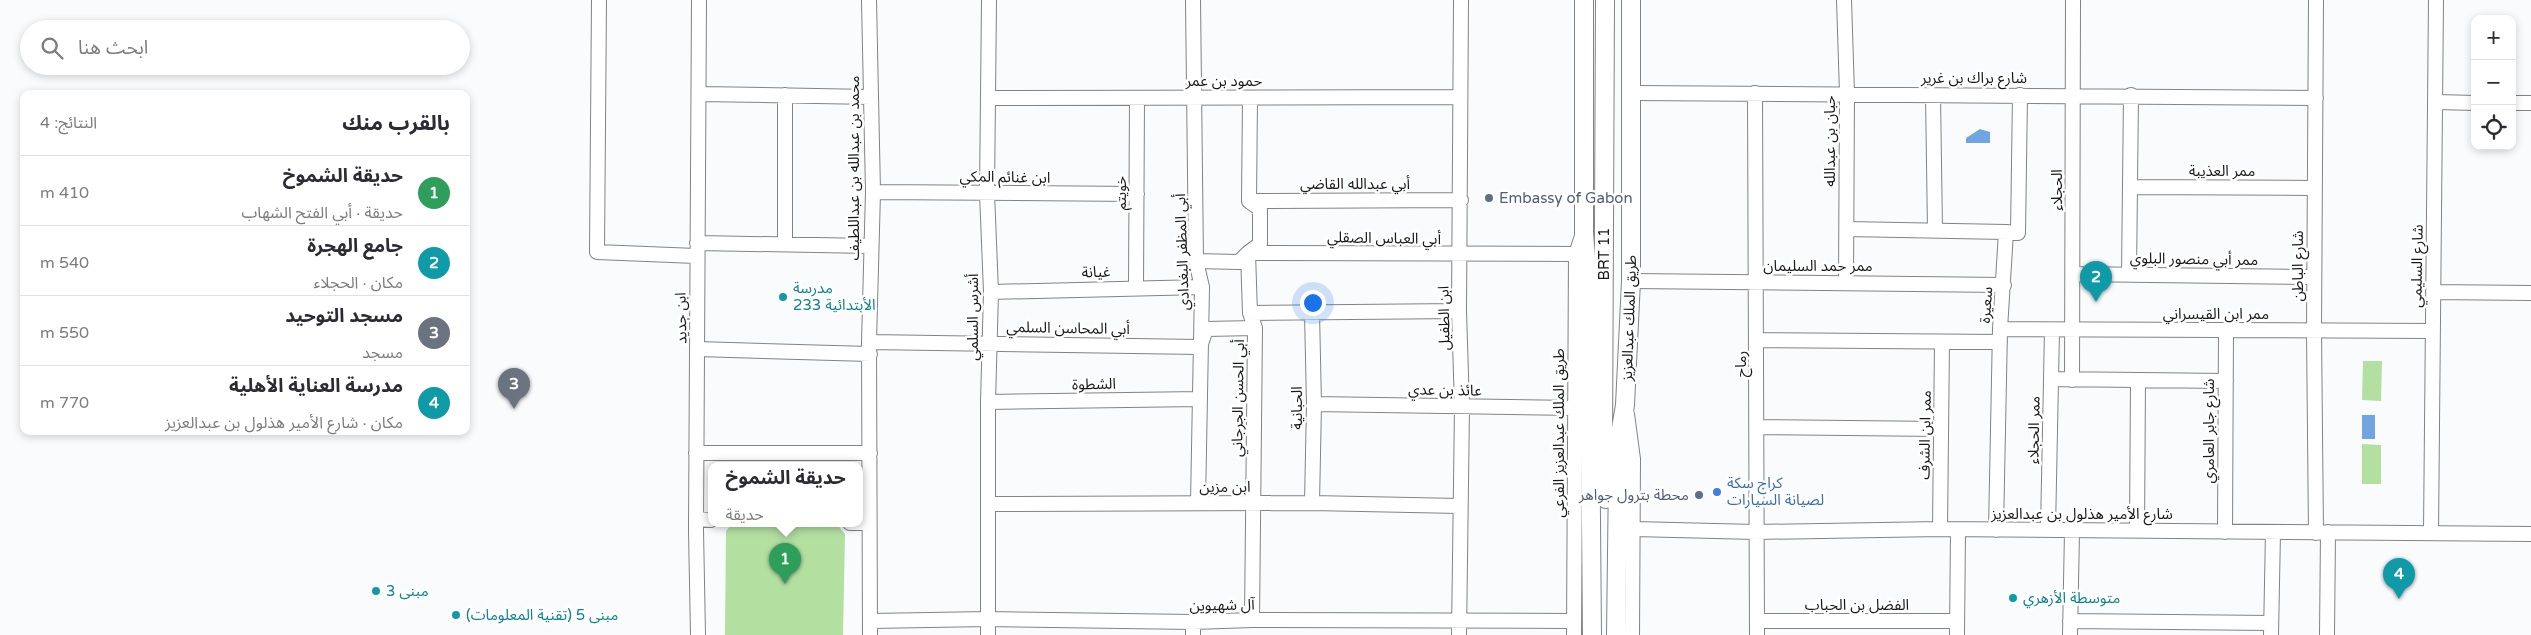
<!DOCTYPE html>
<html lang="ar">
<head>
<meta charset="utf-8">
<style>
  :root { --surface:#fff; --page:#f2f2f3; --text:#2b2b33; --muted:#7c7c81; --line:#e1e1e2; --accent:#0f701f }
  body { margin:0; font-family:"Varela Round","Noto Sans Arabic",sans-serif; background:var(--page); color:var(--text); direction:rtl }
  .controls { position:absolute; right:15px; top:15px; display:grid; overflow:hidden; border-radius:10px; box-shadow:0 2px 8px #0003 }
  .controls button { width:45px; height:45px; display:grid; place-items:center; padding:0; border:0; border-bottom:1px solid var(--line); background:var(--surface); color:var(--text); font:25px sans-serif }
  .you { position:absolute; left:1312px; top:302px; width:18px; height:18px; margin:-12px; border:4px solid #fff; border-radius:50%; background:#1a73e8; box-shadow:0 0 0 8px #1a73e833 }
  .badge { display:grid; place-items:center; width:32px; height:32px; border-radius:50%; background:var(--accent); color:#fff; font-size:16px; font-weight:700 }
  .pin { position:absolute; translate:-50% -41px; filter:drop-shadow(0 1px 2px #0008) }
  .pin::after { content:''; position:absolute; top:26px; width:18px; height:15px; background:inherit; clip-path:polygon(0 0,100% 0,50% 100%) }
  .popup { position:absolute; left:708px; top:462px; width:155px; height:65px; box-sizing:border-box; display:grid; place-content:center; border-radius:10px; background:var(--surface); filter:drop-shadow(0 1px 4px #0005); font-size:16px; white-space:nowrap; color:var(--muted) }
  .popup b { font-size:19px; color:var(--text) }
  .popup::after { content:''; position:absolute; left:50%; top:100%; margin-left:-10px; border:10px solid transparent; border-top-color:var(--surface) }
  .list { margin:0; padding:0; list-style:none }
  h2 { display:flex; justify-content:space-between; align-items:center; height:65px; margin:0; padding:0 20px; font-size:21px }
  h2 small { font-size:16px; font-weight:400; color:var(--muted) }
  .list li { display:grid; grid-template-columns:32px 1fr auto; gap:15px; align-items:center; box-sizing:border-box; height:70px; padding:0 20px; border-top:1px solid var(--line) }
  .list b { display:block; font-size:19px; white-space:nowrap }
  .list p { margin:0; font-size:16px; white-space:nowrap; color:var(--muted) }
  .list em { font-size:16px; font-style:normal; color:var(--muted) }
  .icon { flex:none; width:28px; height:28px; fill:none; stroke:currentColor; stroke-width:2; stroke-linecap:round; stroke-linejoin:round }
  .map { position:relative; flex:none; width:2531px; height:635px; overflow:hidden; direction:ltr }
  .search { position:absolute; background:var(--surface); box-shadow:0 2px 8px #0003; left:20px; top:20px; width:450px; height:55px; display:flex; align-items:center; gap:12px; box-sizing:border-box; padding:0 18px; border-radius:28px; color:var(--muted); font-size:19px }
  .panel { position:absolute; background:var(--surface); box-shadow:0 2px 8px #0003; left:20px; top:90px; width:450px; height:345px; border-radius:10px; direction:rtl }
  .map>svg:first-child { display:block }
  .green { fill:#b3dfa1 }
  .water { fill:#70a5e2 }
  .lines { fill:none; stroke-linecap:round; stroke-linejoin:round }
  .minor-casing { stroke:#818384; stroke-width:16 }
  .major-casing { stroke:#818384; stroke-width:20 }
  .minor { stroke:#fff; stroke-width:14 }
  .major { stroke:#fff; stroke-width:18 }
  .service-dot { fill:#5c6f8a; stroke:#fff; stroke-width:2 }
  .culture-dot { fill:#0f9aa8; stroke:#fff; stroke-width:2 }
  .shop-dot { fill:#3f7fe0; stroke:#fff; stroke-width:2 }
  .labels { text-anchor:middle; dominant-baseline:central; stroke-width:5; stroke-linejoin:round; paint-order:stroke }
  .street-label { font-size:15px; fill:#171818; stroke:#fff }
  .service-label { font-size:15px; fill:#4e5e75; stroke:#fff; text-anchor:start }
  .culture-label { font-size:15px; fill:#0d838f; stroke:#fff; text-anchor:start }
  .shop-label { font-size:15px; fill:#366cbe; stroke:#fff; text-anchor:start }
</style>
</head>
<body>
<div class="map">
<svg width="2531" height="635" viewBox="0 0 2531 635">
  <rect width="100%" height="100%" fill="#fafbfd"/>
  <!-- green -->
  <path class="green" d="M2363,361H2382L2381,401L2362,400Z
    M2362,444L2381,445V484H2362Z
    M731,525L839,527L845,534L843,635H725L726,531Z"/>
  <!-- water -->
  <path class="water" d="M1980,129L1990,132V143H1966V138Z
    M2362,415H2375V439H2362Z"/>
  <g class="lines">
    <!-- minor casing -->
    <g class="minor-casing">
      <path id="minor" d="M599,0L597,252L696,256
        M869,0L873,192L869,342L870,635
        M1193,0L1196,261L1202,287L1198,503
        M1844,0L1847,93L1846,282
        M1632,93L2316,98
        M1755,93L1757,635
        M700,94L871,97
        M785,95V243
        M1933,95L1935,231
        M989,98L1460,97
        M1250,98L1249,201L1260,209V244L1248,253L1250,313L1255,328L1252,620
        M2437,102L2475,103
        M2512,103H2531
        M2130,187L2314,188
        M873,192L1137,194
        M1249,201L1461,200
        M1847,229L2006,232
        M697,243L871,246
        M1196,261L1239,262L1248,253L1576,254
        M2073,274L2314,277
        M2129,275L2131,95
        M1631,281L2004,285
        M1136,287L1137,98
        M991,292L1202,287
        M2433,292L2531,293
        M1250,313L1459,311
        M1312,313L1314,404L1312,503
        M2000,329L2432,331
        M1757,340L2000,342
        M869,342L1200,347L1206,329L1255,328
        M697,349L870,354
        M2051,379L2226,381
        M2072,380L2073,0
        M988,402L1200,399
        M1314,404L1576,408
        M1627,414L1633,459L1632,635
        M1757,427L1941,429
        M696,453H870
        M989,504L1312,503L1460,506
        M696,519L711,520
        M850,523H869
        M1633,529L1756,532L1940,529L2531,534
        M1940,529L1942,342
        M1996,530L2000,329L2006,232L2018,233L2020,95
        M2048,530L2052,330
        M2137,531L2138,380
        M2225,532L2226,330
        M2431,532L2436,0
        M2316,533L2314,331L2316,0
        M870,621L988,619L1193,622L1252,620L1574,621
        M1757,621H1957
        M2070,621L2271,623
        M1193,622V635
        M698,635L696,530L699,0
        M988,635V402L991,292L987,193L989,0
        M1459,635L1462,407L1459,311L1461,0
        M1574,635L1576,254L1582,236
        M1957,635L1958,530
        M2070,635L2072,531
        M2271,635L2273,532
        M2327,635L2328,532"/>
    </g>
    <!-- major casing -->
    <g class="major-casing">
      <path id="major" d="M1584,0V233L1589,296L1592,635
        M1605,0L1603,448L1606,499
        M1616,635L1618,474L1619,441L1625,405L1631,281V0"/>
    </g>
    <!-- minor -->
    <use href="#minor" class="minor"/>
    <!-- major -->
    <use href="#major" class="major"/>
  </g>
  <!-- markers -->
  <g class="service-dot">
    <circle cx="1489" cy="198" r="5"/>
    <circle cx="1699" cy="495" r="5"/>
  </g>
  <g class="culture-dot">
    <circle cx="783" cy="297" r="5"/>
    <circle cx="376" cy="591" r="5"/>
    <circle cx="2013" cy="598" r="5"/>
    <circle cx="456" cy="615" r="5"/>
  </g>
  <circle class="shop-dot" cx="1717" cy="492" r="5"/>
  <g class="labels">
    <!-- street labels -->
    <g class="street-label">
      <text x="1974" y="78">شارع براك بن غرير</text>
      <text x="1224" y="81">حمود بن عمر</text>
      <text transform="translate(1830 141) rotate(-90)">حبان بن عبدالله</text>
      <text transform="translate(854 168) rotate(-90)">محمد بن عبدالله بن عبداللطيف</text>
      <text x="2222" y="171">ممر العذيبة</text>
      <text transform="translate(1005 177) rotate(1)">ابن غنائم المكي</text>
      <text x="1355" y="184">أبي عبدالله القاضي</text>
      <text transform="translate(2057 190) rotate(-90)">الحجلاء</text>
      <text transform="translate(1121 193) rotate(-90)">خويتم</text>
      <text transform="translate(1384 238) rotate(1)">أبي العباس الصقلي</text>
      <text transform="translate(1182 252) rotate(-92)">أبي المظفر البغدادي</text>
      <text transform="translate(1604 254) rotate(-90)">BRT 11</text>
      <text transform="translate(2194 259) rotate(1)">ممر أبي منصور البلوي</text>
      <text x="1818" y="266">ممر حمد السليمان</text>
      <text transform="translate(2298 266) rotate(-90)">شارع الباطن</text>
      <text transform="translate(2417 266) rotate(-89)">شارع السليمي</text>
      <text transform="translate(1096 272) rotate(-2)">غيانة</text>
      <text transform="translate(1986 305) rotate(-86)">سعيرة</text>
      <text x="2216" y="314">ممر ابن القيسراني</text>
      <text transform="translate(973 317) rotate(-90)">أشرس السلمي</text>
      <text transform="translate(681 318) rotate(-91)">ابن جديد</text>
      <text transform="translate(1444 318) rotate(-91)">ابن الطفيل</text>
      <text transform="translate(1629 318) rotate(-88)">طريق الملك عبدالعزيز</text>
      <text transform="translate(1068 328) rotate(1)">أبي المحاسن السلمي</text>
      <text transform="translate(1741 364) rotate(-90)">رماح</text>
      <text transform="translate(1094 384) rotate(-1)">الشطوة</text>
      <text transform="translate(1445 390) rotate(1)">عائذ بن عدي</text>
      <text transform="translate(1238 398) rotate(-89)">أبي الحسن الجرجاني</text>
      <text transform="translate(1297 408) rotate(-90)">الحبانية</text>
      <text transform="translate(2034 430) rotate(-89)">ممر الحجلاء</text>
      <text transform="translate(2209 431) rotate(-90)">شارع جابر العامري</text>
      <text transform="translate(1559 433) rotate(-90)">طريق الملك عبدالعزيز الفرعي</text>
      <text transform="translate(1925 435) rotate(-89)">ممر ابن الشرف</text>
      <text x="1225" y="487">ابن مزين</text>
      <text x="2082" y="514">شارع الأمير هذلول بن عبدالعزيز</text>
      <text transform="translate(1222 605) rotate(-1)">آل شهيوين</text>
      <text x="1857" y="605">الفضل بن الحباب</text>
    </g>
    <!-- service labels -->
    <g class="service-label">
      <text x="1499" y="198">Embassy of Gabon</text>
      <text x="1689" y="495" text-anchor="end">محطة بترول جواهر</text>
    </g>
    <!-- culture labels -->
    <g class="culture-label">
      <text x="793" y="288">مدرسة<tspan x="793" dy="17">الأبتدائية 233</tspan></text>
      <text x="386" y="591">مبنى 3</text>
      <text x="2023" y="598">متوسطة الأزهري</text>
      <text x="466" y="615">مبنى 5 (تقنية المعلومات)</text>
    </g>
    <!-- shop labels -->
    <g class="shop-label">
      <text x="1727" y="483">كراج سكة<tspan x="1727" dy="17">لصيانة السيارات</tspan></text>
    </g>
  </g>
</svg>
<div class="controls">
<button>+</button>
<button>−</button>
<button><svg class="icon" aria-label="locate" viewBox="0 0 24 24"><circle cx="12" cy="12" r="6"/><path d="M12 2v4M12 18v4M2 12h4M18 12h4"/></svg></button>
</div>
<div class="you"></div>
<div class="pin badge" style="left:785px;top:584px;background:#2e9e5b">1</div>
<div class="popup"><b>حديقة الشموخ</b>حديقة</div>
<div class="pin badge" style="left:2096px;top:302px;background:#0f9aa8">2</div>
<div class="pin badge" style="left:514px;top:409px;background:#6b7280">3</div>
<div class="pin badge" style="left:2399px;top:599px;background:#0f9aa8">4</div>
<div class="search"><svg class="icon" aria-label="search" viewBox="0 0 24 24"><circle cx="10" cy="10" r="6"/><path d="M15 15l6 6"/></svg>ابحث هنا</div>
<section class="panel">
<h2>بالقرب منك<small>النتائج: 4</small></h2>
<ul class="list">
<li><span class="badge" style="background:#2e9e5b">1</span><div><b>حديقة الشموخ</b><p>حديقة · أبي الفتح الشهاب</p></div><em>410 m</em></li>
<li><span class="badge" style="background:#0f9aa8">2</span><div><b>جامع الهجرة</b><p>مكان · الحجلاء</p></div><em>540 m</em></li>
<li><span class="badge" style="background:#6b7280">3</span><div><b>مسجد التوحيد</b><p>مسجد</p></div><em>550 m</em></li>
<li><span class="badge" style="background:#0f9aa8">4</span><div><b>مدرسة العناية الأهلية</b><p>مكان · شارع الأمير هذلول بن عبدالعزيز</p></div><em>770 m</em></li>
</ul>
</section>
</div>
</body>
</html>
